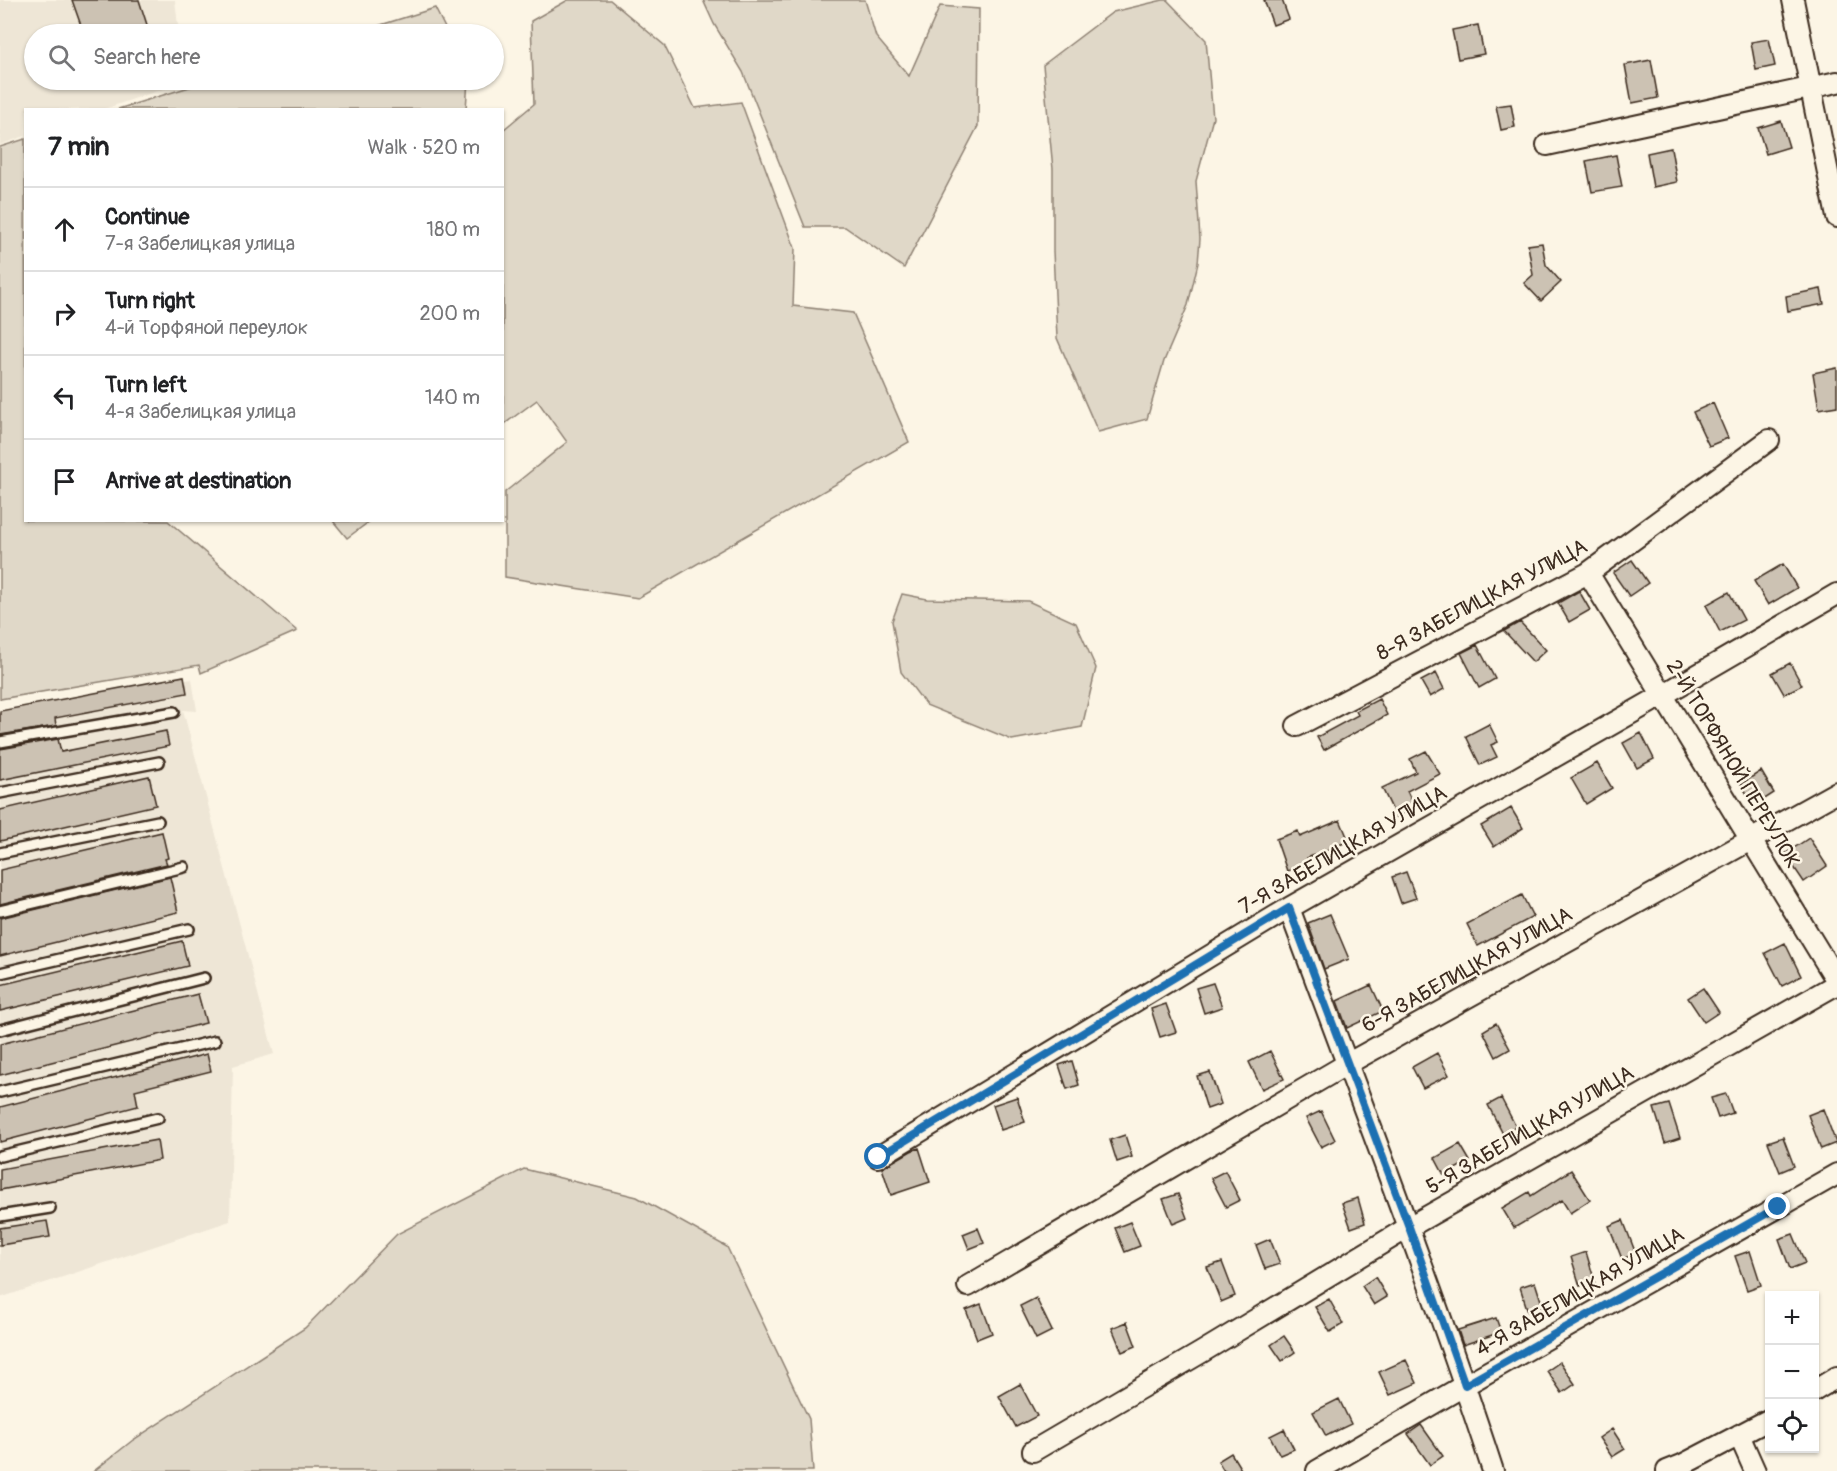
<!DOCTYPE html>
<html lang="en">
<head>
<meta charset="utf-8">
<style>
  :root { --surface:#fff; --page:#f2f2f2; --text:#202124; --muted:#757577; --line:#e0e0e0 }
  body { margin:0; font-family:Pangolin,sans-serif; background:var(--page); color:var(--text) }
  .controls { position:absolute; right:18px; bottom:18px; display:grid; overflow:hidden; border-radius:0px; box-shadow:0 2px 4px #0004 }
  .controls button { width:54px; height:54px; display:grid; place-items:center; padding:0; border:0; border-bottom:2px solid var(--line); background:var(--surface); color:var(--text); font:30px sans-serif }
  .stop { position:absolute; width:18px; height:18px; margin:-14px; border:4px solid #1f6fb2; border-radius:50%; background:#fff }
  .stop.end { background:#1f6fb2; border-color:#fff; box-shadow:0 2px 6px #0008 }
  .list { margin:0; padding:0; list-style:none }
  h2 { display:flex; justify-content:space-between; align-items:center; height:78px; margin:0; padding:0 24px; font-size:26px }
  h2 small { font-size:20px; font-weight:400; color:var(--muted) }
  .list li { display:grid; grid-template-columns:39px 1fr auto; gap:18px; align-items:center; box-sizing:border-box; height:84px; padding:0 24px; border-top:2px solid var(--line) }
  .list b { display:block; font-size:22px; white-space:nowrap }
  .list p { margin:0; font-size:20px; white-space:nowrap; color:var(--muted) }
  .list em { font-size:20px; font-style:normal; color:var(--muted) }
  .icon { flex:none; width:33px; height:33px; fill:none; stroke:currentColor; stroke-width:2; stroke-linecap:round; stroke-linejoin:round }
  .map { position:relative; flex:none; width:1837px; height:1471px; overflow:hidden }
  .search { position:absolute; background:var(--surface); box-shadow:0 2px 4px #0004; left:24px; top:24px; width:480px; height:66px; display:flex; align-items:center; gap:15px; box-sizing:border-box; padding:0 21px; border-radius:33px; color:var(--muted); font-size:22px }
  .panel { position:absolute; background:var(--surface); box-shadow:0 2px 4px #0004; left:24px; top:108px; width:480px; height:414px; border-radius:0px }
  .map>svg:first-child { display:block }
  .built { fill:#eee6d6 }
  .green { fill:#e0d8c8; stroke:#8e8173; stroke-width:1.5 }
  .building { fill:#ccc2b3; stroke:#3b2a1e; stroke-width:1.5 }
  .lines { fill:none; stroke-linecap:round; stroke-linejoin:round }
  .service-casing { stroke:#3b2a1e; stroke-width:14 }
  .minor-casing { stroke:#3b2a1e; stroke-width:24 }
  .service { stroke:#fcf5e5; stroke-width:9 }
  .minor { stroke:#fcf5e5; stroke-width:20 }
  .route { stroke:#1f6fb2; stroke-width:8 }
  .labels { text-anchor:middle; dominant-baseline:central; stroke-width:5; stroke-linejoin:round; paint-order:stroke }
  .street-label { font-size:21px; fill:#3b2a1e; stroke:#fcf5e5 }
</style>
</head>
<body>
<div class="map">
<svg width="1837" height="1471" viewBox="0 0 1837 1471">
  <rect width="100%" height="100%" fill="#fcf5e5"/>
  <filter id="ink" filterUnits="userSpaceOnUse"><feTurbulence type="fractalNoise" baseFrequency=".0167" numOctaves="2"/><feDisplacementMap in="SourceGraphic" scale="12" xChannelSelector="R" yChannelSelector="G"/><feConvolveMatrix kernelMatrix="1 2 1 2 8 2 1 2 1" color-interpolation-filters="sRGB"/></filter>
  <g filter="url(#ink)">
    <!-- built -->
    <path class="built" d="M0,0H175L179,34H34V80H184V82L104,109L26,110L25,136L0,145Z
      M192,679L197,711L183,710L274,1054L233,1066L230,1221L0,1298V712Z"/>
    <!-- green -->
    <path class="green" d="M568,0H610L664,45L695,108L741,102L795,248L793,306L853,313L909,442L638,598L505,577V492L567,442L537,400L503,425V130L534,104L531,21Z
      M703,0H865L876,37L909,76L940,6L979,9L978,126L904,268L845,227H805L743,72L714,24Z
      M1163,0H1167L1206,40L1213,118L1196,181L1200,239L1198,263L1188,305L1164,361L1147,419L1098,432L1057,338L1053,251V169L1043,65L1113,12Z
      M435,8L448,34H352Z
      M212,80H468L466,109H118Z
      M25,139L26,520L168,521L297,631L201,673L199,665L0,699V147Z
      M333,521H370L347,538Z
      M902,594L927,599L1028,601L1076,623L1096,668L1082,727L1012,740L926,705L901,672L892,621Z
      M524,1169L637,1197L727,1247L809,1419L813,1471H94L133,1440L305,1328L397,1234Z"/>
    <!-- building -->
    <path class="building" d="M72,0H139L150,34H84Z
      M1264,0H1282L1289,19L1273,25Z
      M1478,25L1484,54L1458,59L1452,30Z
      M1769,39L1775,66L1756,70L1751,42Z
      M1651,60L1658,98L1632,103L1625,65Z
      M1511,104L1515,127L1501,130L1496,106Z
      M1781,121L1789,147L1766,154L1758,128Z
      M1671,148L1677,182L1653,187L1647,153Z
      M1616,155L1622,187L1592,192L1586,161Z
      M1542,243L1546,265L1561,282L1541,301L1524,283L1533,275L1528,245Z
      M1821,289L1824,304L1788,311L1786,296Z
      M1837,368V406L1819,409L1813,373Z
      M1713,403L1728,438L1709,446L1693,412Z
      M1632,560L1648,583L1629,596L1613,573Z
      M1783,564L1797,588L1768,605L1754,581Z
      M1579,591L1590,610L1569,622L1558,603Z
      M1729,592L1744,620L1720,632L1706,605Z
      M1520,622L1546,650L1533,662L1504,631Z
      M1477,645L1495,679L1479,688L1461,653Z
      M1790,663L1802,685L1784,694L1772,673Z
      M1436,673L1444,689L1430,697L1421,681Z
      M184,676L187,693L55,718L56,726L0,735V711Z
      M1379,699L1387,715L1324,750L1317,737L1358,715L1356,711Z
      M1489,724L1498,742L1491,745L1497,757L1480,765L1466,736Z
      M166,731L169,746L0,780V749L58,739L61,752Z
      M1641,733L1654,759L1637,768L1623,743Z
      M1426,751L1440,774L1407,791L1415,808L1396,817L1382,788L1416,772L1410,759Z
      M1597,763L1612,788L1586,804L1571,778Z
      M1761,771L1774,793L1754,806L1741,784Z
      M149,776L156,805L0,841V810Z
      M1511,808L1523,828L1494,847L1481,826Z
      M1340,820L1349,841L1307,858L1309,864L1287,871L1276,839L1298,831L1300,837Z
      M162,832L168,858L165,859L167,864L0,904V870Z
      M1809,838L1827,866L1804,882L1785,854Z
      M1406,872L1416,898L1401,903L1392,877Z
      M170,877L178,912L0,956V918Z
      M1522,895L1533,917L1478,946L1467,924Z
      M1330,914L1349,959L1324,969L1308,923Z
      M182,941L188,966L0,1011V985Z
      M1785,943L1801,976L1782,986L1765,953Z
      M1213,983L1222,1007L1204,1013L1196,988Z
      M1371,985L1383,1011L1347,1028L1337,1001Z
      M1703,988L1719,1012L1704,1022L1688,998Z
      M198,994L206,1023L0,1075V1044Z
      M1166,1004L1176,1032L1160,1037L1151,1009Z
      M1496,1023L1510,1049L1496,1057L1483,1031Z
      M1270,1051L1284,1079L1262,1089L1249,1062Z
      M1437,1053L1449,1075L1423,1088L1412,1067Z
      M207,1054L211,1071L135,1090L138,1106L0,1142V1107Z
      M1072,1061L1079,1085L1067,1089L1059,1065Z
      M1210,1072L1221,1104L1207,1109L1197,1076Z
      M1726,1094L1733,1113L1718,1118L1711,1098Z
      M1017,1097L1025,1122L1001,1130L993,1105Z
      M1501,1098L1516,1127L1503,1134L1488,1105Z
      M1669,1104L1680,1138L1665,1143L1654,1108Z
      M1823,1109L1836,1143L1821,1149L1808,1115Z
      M1321,1111L1335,1140L1321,1147L1306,1118Z
      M1125,1135L1132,1157L1117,1162L1110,1140Z
      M1783,1137L1794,1166L1780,1172L1768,1142Z
      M157,1140L160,1160L0,1190V1169Z
      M1460,1144L1470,1161L1444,1175L1435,1158Z
      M919,1148L930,1182L891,1195L882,1168L911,1151Z
      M1571,1170L1590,1200L1570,1213L1562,1200L1514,1228L1502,1208L1529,1192L1531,1196Z
      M1225,1171L1240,1200L1226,1207L1211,1178Z
      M1178,1194L1187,1218L1173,1224L1163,1199Z
      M1358,1198L1365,1223L1351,1228L1342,1203Z
      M1623,1220L1636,1254L1622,1259L1609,1226Z
      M47,1221L50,1237L0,1245V1228Z
      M1130,1222L1140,1246L1125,1252L1115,1228Z
      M978,1228L984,1243L969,1249L963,1234Z
      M1793,1234L1805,1263L1790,1269L1779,1239Z
      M1270,1239L1280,1264L1265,1269L1256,1245Z
      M1750,1251L1761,1285L1747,1290L1735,1256Z
      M1586,1252L1595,1282L1580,1286L1571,1257Z
      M1222,1262L1235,1296L1221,1302L1207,1267Z
      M1375,1277L1387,1297L1374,1305L1362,1286Z
      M1535,1282L1543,1307L1528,1312L1520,1287Z
      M1036,1298L1052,1331L1036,1339L1020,1306Z
      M1329,1299L1343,1324L1330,1332L1315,1307Z
      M981,1304L992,1333L977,1339L966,1310Z
      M1496,1318L1501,1332L1463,1345L1458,1330Z
      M1127,1322L1136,1346L1122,1352L1112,1328Z
      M1284,1336L1295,1352L1282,1361L1271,1345Z
      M1406,1360L1417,1383L1390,1395L1379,1372Z
      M1560,1362L1575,1384L1562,1393L1547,1371Z
      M1020,1384L1037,1416L1016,1427L999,1396Z
      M1339,1399L1351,1424L1326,1436L1313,1412Z
      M1421,1425L1443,1456L1430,1465L1408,1434Z
      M1284,1429L1294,1449L1280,1455L1270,1436Z
      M1612,1429L1625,1449L1612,1457L1599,1438Z
      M1231,1453L1242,1471H1224L1218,1461Z"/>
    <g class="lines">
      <!-- service casing -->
      <g class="service-casing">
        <path id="service" d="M0,742L174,712
          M0,793L159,762
          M0,853L158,821
          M0,911L184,867
          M0,973L189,929
          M0,1030L204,978
          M0,1092L215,1041
          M0,1156L158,1118
          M0,1216L50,1208"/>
      </g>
      <!-- minor casing -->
      <g class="minor-casing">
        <path id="minor" d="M1793,0L1837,217
          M1547,145L1837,82
          M1588,573L1837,981
          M1297,726L1588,573L1769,440
          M1289,908C1358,1095 1431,1281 1493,1471
          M878,1157L1289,908L1649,703L1837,594
          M968,1286L1347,1064L1837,792
          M1814,1391L1837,1377
          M1739,1435L1755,1471
          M1033,1451L1202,1352L1409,1227L1837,984
          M1317,1471L1465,1385L1837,1174
          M1667,1471L1682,1465L1770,1419"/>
      </g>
      <!-- service -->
      <use href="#service" class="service"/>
      <!-- minor -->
      <use href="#minor" class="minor"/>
    </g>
  </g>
  <g class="lines" filter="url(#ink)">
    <!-- route -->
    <path class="route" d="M878,1157L1289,908L1409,1227L1465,1385L1778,1207"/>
  </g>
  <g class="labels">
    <!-- street labels -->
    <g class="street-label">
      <text transform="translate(1482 600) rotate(-28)">8-Я ЗАБЕЛИЦКАЯ УЛИЦА</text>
      <text transform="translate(1733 764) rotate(59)">2-Й ТОРФЯНОЙ ПЕРЕУЛОК</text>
      <text transform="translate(1343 850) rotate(-30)">7-Я ЗАБЕЛИЦКАЯ УЛИЦА</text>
      <text transform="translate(1467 970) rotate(-29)">6-Я ЗАБЕЛИЦКАЯ УЛИЦА</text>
      <text transform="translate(1530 1130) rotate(-30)">5-Я ЗАБЕЛИЦКАЯ УЛИЦА</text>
      <text transform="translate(1580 1292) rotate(-30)">4-Я ЗАБЕЛИЦКАЯ УЛИЦА</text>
    </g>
  </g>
</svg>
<div class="controls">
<button>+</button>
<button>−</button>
<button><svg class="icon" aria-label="locate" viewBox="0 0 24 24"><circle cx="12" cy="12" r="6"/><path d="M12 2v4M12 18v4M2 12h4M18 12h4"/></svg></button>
</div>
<div class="stop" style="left:878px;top:1157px"></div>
<div class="stop end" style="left:1778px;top:1207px"></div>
<div class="search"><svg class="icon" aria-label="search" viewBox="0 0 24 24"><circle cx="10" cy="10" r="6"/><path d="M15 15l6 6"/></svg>Search here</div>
<section class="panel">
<h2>7 min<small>Walk · 520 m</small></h2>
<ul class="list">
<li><svg class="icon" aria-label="ahead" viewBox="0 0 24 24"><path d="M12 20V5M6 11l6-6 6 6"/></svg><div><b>Continue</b><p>7-я Забелицкая улица</p></div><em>180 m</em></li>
<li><svg class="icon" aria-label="right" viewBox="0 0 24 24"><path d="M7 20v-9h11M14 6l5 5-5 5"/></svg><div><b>Turn right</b><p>4-й Торфяной переулок</p></div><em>200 m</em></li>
<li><svg class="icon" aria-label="left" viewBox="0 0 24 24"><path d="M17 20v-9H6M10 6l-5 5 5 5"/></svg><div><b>Turn left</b><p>4-я Забелицкая улица</p></div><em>140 m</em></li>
<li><svg class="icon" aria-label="arrive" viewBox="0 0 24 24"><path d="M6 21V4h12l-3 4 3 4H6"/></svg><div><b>Arrive at destination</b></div></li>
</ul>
</section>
</div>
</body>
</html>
